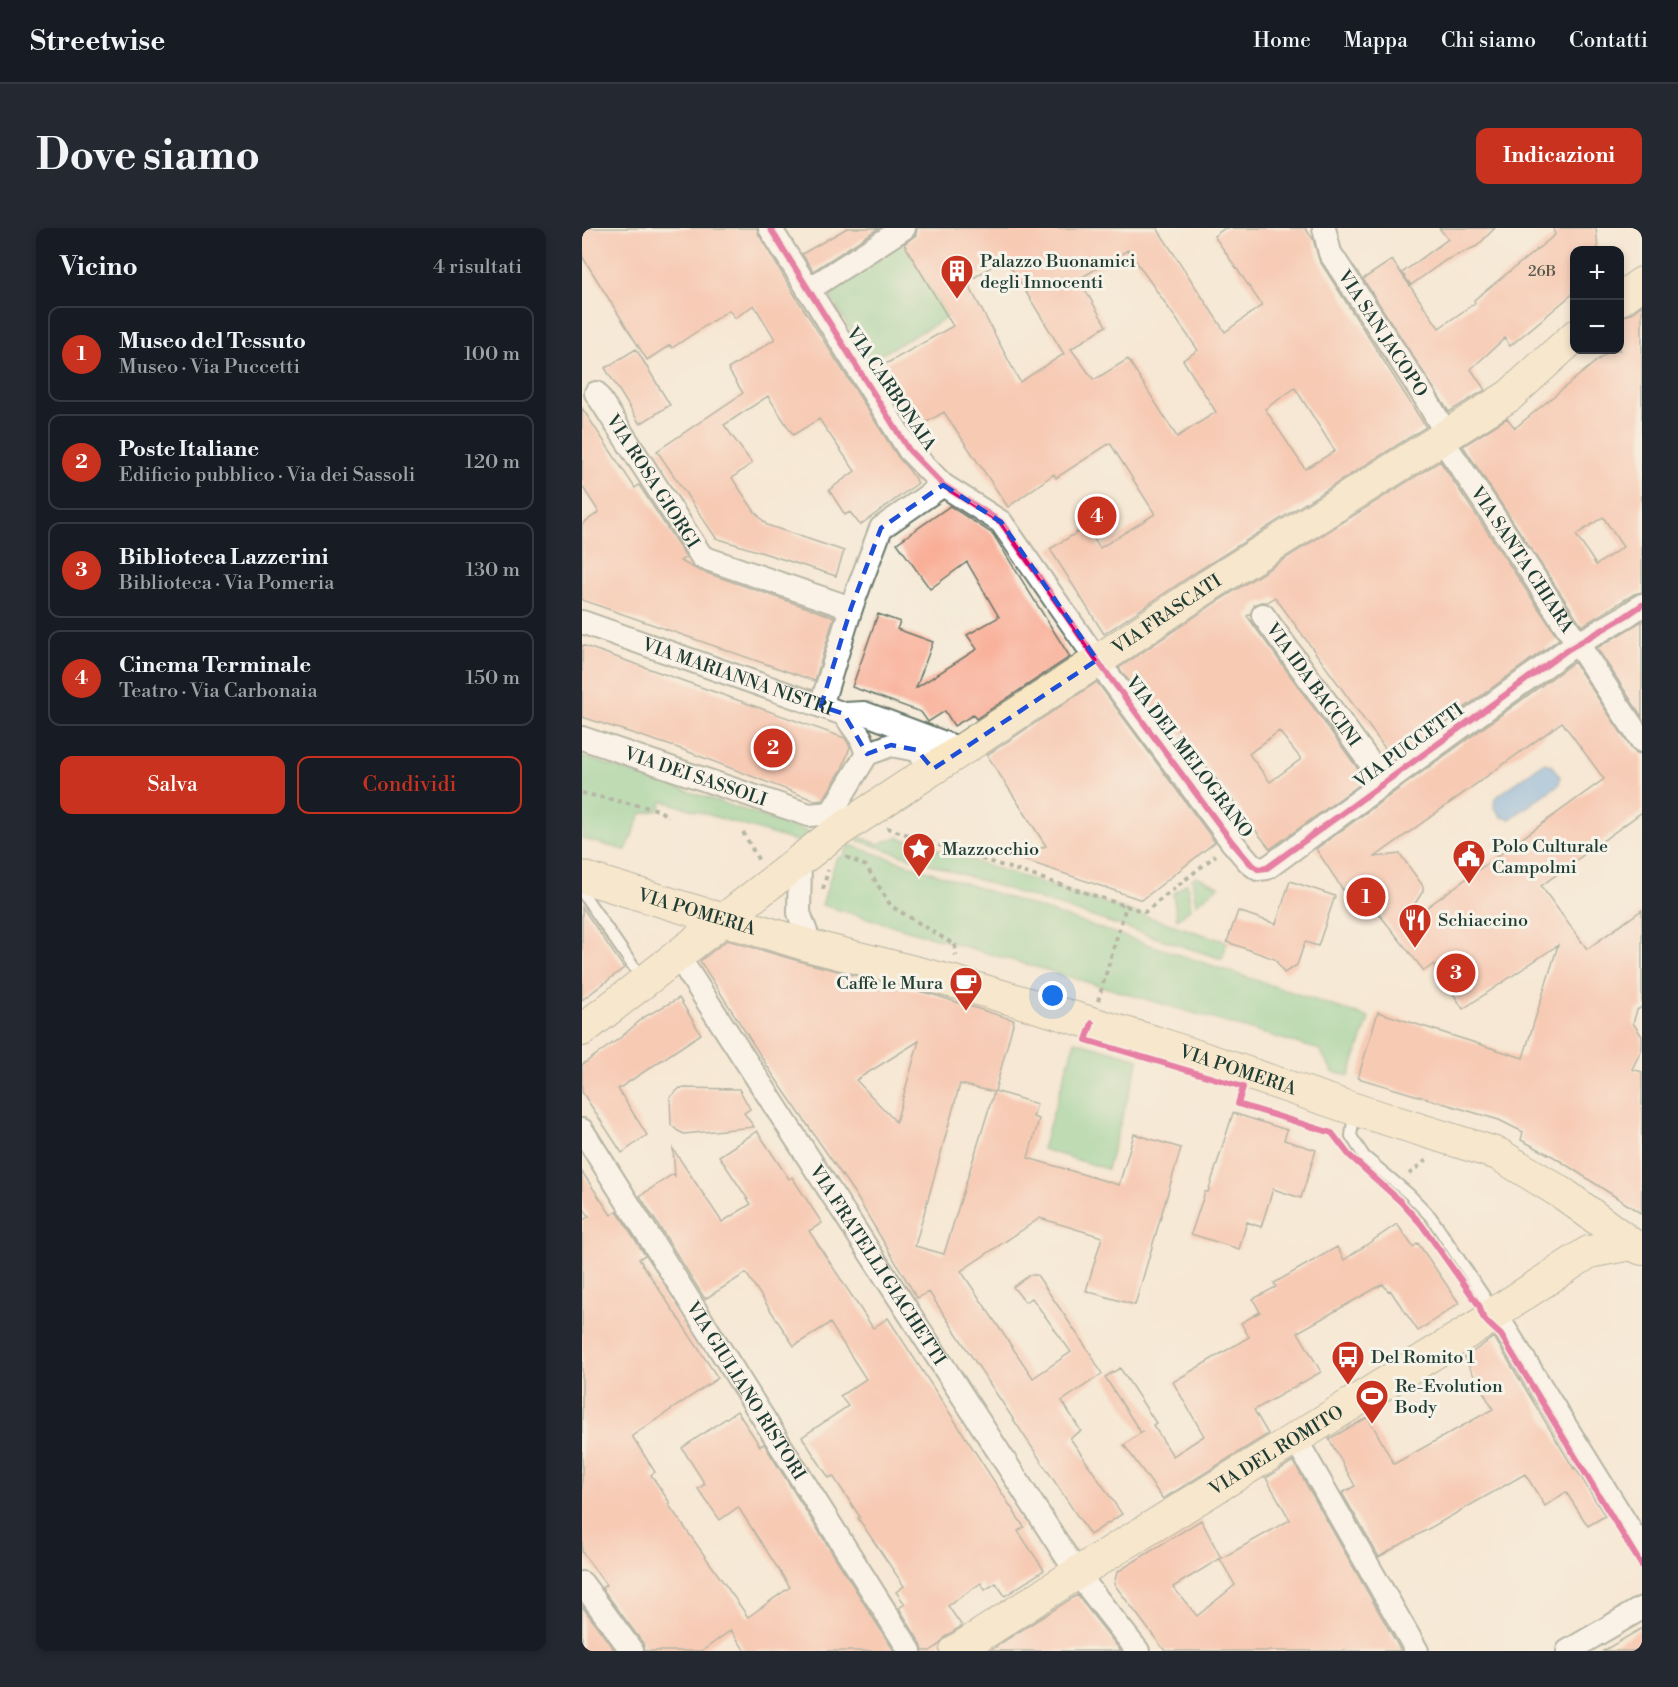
<!DOCTYPE html>
<html lang="it">
<head>
<meta charset="utf-8">
<style>
  :root { --surface:#171b24; --page:#242831; --text:#f1f3f6; --muted:#9ea1a6; --line:#363941; --accent:#c8321e }
  body { margin:0; font-family:"Libre Bodoni",serif; background:var(--page); color:var(--text) }
  .controls { position:absolute; right:18px; top:18px; display:grid; overflow:hidden; border-radius:12px; box-shadow:0 3px 9px #0003 }
  .controls button { width:54px; height:54px; display:grid; place-items:center; padding:0; border:0; border-bottom:2px solid var(--line); background:var(--surface); color:var(--text); font:30px sans-serif }
  .you { position:absolute; left:471px; top:768px; width:21px; height:21px; margin:-15px; border:4px solid #fff; border-radius:50%; background:#1a73e8; box-shadow:0 0 0 9px #1a73e833 }
  .badge { display:grid; place-items:center; width:39px; height:39px; border-radius:50%; background:var(--accent); color:#fff; font-size:20px; font-weight:700 }
  .pin { position:absolute; translate:-50% -50%; border:3px solid #fff; box-shadow:0 2px 6px #0006 }
  .list { margin:0; padding:0; list-style:none }
  h2 { display:flex; justify-content:space-between; align-items:center; height:78px; margin:0; padding:0 24px; font-size:26px }
  h2 small { font-size:20px; font-weight:400; color:var(--muted) }
  .list li { display:grid; grid-template-columns:39px 1fr auto; gap:18px; align-items:center; box-sizing:border-box; height:96px; margin:0 12px 12px; padding:0 12px; border:2px solid var(--line); border-radius:12px }
  .list b { display:block; font-size:22px; white-space:nowrap }
  .list p { margin:0; font-size:20px; white-space:nowrap; color:var(--muted) }
  .list em { font-size:20px; font-style:normal; color:var(--muted) }
  .actions { display:flex; gap:12px; padding:18px 24px }
  .actions a { flex:1; padding:14px 0; border:2px solid var(--accent); border-radius:12px; text-align:center; font-size:21px; color:var(--accent) }
  .actions .main { background:var(--accent); color:#fff }
  .map { position:relative; flex:none; width:1060px; height:1423px; overflow:hidden; border-radius:12px }
  header { display:flex; align-items:center; gap:36px; box-sizing:border-box; height:84px; padding:0 30px; background:var(--surface); border-bottom:2px solid var(--line) }
  header strong { font-size:28px }
  nav { display:flex; gap:33px; margin-inline-start:auto; font-size:21px }
  .intro { display:flex; align-items:center; justify-content:space-between; box-sizing:border-box; height:144px; padding:0 36px }
  h1 { margin:0; font-size:42px }
  .button { padding:15px 27px; border-radius:12px; background:var(--accent); color:#fff; font-size:21px; font-weight:700 }
  main { display:flex; gap:36px; padding:0 36px }
  aside { flex:1; background:var(--surface); border-radius:12px; box-shadow:0 3px 9px #0003 }
  .map>svg:first-child { display:block }
  .green { fill:#7bcd8f; stroke:#4d8562; stroke-width:1.5 }
  .water { fill:#70aee3; stroke:#48768c; stroke-width:1.5 }
  .building { fill:#f9a78f; fill-rule:evenodd }
  .lines { fill:none; stroke-linecap:round; stroke-linejoin:round }
  .lane-casing { stroke:#6a796c; stroke-width:14 }
  .street-casing { stroke:#6a796c; stroke-width:26 }
  .secondary-casing { stroke:#6a796c; stroke-width:34 }
  .path { stroke:#6a796c; stroke-width:4; stroke-dasharray:4.5 4.5; stroke-linecap:butt }
  .lane { stroke:#fff; stroke-width:10 }
  .street { stroke:#fff; stroke-width:22 }
  .secondary { stroke:#f9e7c3; stroke-width:32 }
  .cycleway-casing { stroke:#f7f3e8; stroke-width:10 }
  .cycleway { stroke:#d6006c; stroke-width:6 }
  .marked { fill:none; stroke:#1d4ed8; stroke-width:4.5; stroke-dasharray:12 8; stroke-linejoin:round }
  .labels { text-anchor:middle; dominant-baseline:central; stroke-width:6; stroke-linejoin:round; paint-order:stroke }
  .number-label { font-size:15px; fill:#56584b }
  .poi-label { font-size:18px; fill:#1f3d34; stroke:#f7f3e8; text-anchor:start }
  .street-label { font-size:18px; fill:#1f3d34; stroke:#f7f3e8 }
</style>
</head>
<body>
<header>
<strong>Streetwise</strong>
<nav><a>Home</a><a>Mappa</a><a>Chi siamo</a><a>Contatti</a></nav>
</header>
<div class="intro"><h1>Dove siamo</h1><a class="button">Indicazioni</a></div>
<main>
<aside>
<h2>Vicino<small>4 risultati</small></h2>
<ul class="list">
<li><span class="badge">1</span><div><b>Museo del Tessuto</b><p>Museo · Via Puccetti</p></div><em>100 m</em></li>
<li><span class="badge">2</span><div><b>Poste Italiane</b><p>Edificio pubblico · Via dei Sassoli</p></div><em>120 m</em></li>
<li><span class="badge">3</span><div><b>Biblioteca Lazzerini</b><p>Biblioteca · Via Pomeria</p></div><em>130 m</em></li>
<li><span class="badge">4</span><div><b>Cinema Terminale</b><p>Teatro · Via Carbonaia</p></div><em>150 m</em></li>
</ul>
<div class="actions"><a class="main">Salva</a><a>Condividi</a></div>
</aside>
<div class="map">
<svg width="1060" height="1423" viewBox="0 0 1060 1423">
  <rect width="100%" height="100%" fill="#f7f3e8"/>
  <filter id="ink" filterUnits="userSpaceOnUse"><feTurbulence type="fractalNoise" baseFrequency=".0167" numOctaves="2"/><feDisplacementMap in="SourceGraphic" scale="12" xChannelSelector="R" yChannelSelector="G"/><feConvolveMatrix kernelMatrix="1 2 1 2 8 2 1 2 1" color-interpolation-filters="sRGB"/></filter>
  <filter id="wash" filterUnits="userSpaceOnUse"><feTurbulence type="fractalNoise" baseFrequency=".008" numOctaves="4" result="noise"/><feDisplacementMap in="SourceGraphic" scale="24" xChannelSelector="R" yChannelSelector="G"/><feGaussianBlur stdDeviation="1.35" result="paint"/><feColorMatrix in="noise" values="0 0 0 0 0 0 0 0 0 0 0 0 0 0 0 0 0 1.4 0 .05"/><feComposite in="paint" operator="in"/></filter>
  <g filter="url(#wash)">
    <rect width="100%" height="100%" fill="#f5e8d4"/>
    <!-- green -->
    <path class="green" d="M318,9L366,89L287,133L241,56Z
      M0,528L228,604L216,614L81,573L77,582L59,586L44,622L0,611Z
      M278,609L296,616L316,609L645,714L640,731L274,612Z
      M268,617L787,790L767,848L751,844L738,822L240,677L254,631L261,628Z
      M614,648L637,658L614,676L610,651Z
      M605,655L609,680L595,691L591,666Z
      M493,813L557,831L525,941L460,921Z"/>
    <!-- water -->
    <path class="water" d="M962,535L969,537L978,549L977,556L928,591L920,589L912,579L913,570Z"/>
    <g id="blocks">
      <!-- building -->
      <path class="building" d="M0,0H175L177,7L214,69L316,229L327,242L336,255L278,297L268,284L263,287L247,262L273,243L237,191L211,207L186,168L142,197L170,235L150,250L173,284L185,297L262,323L254,348L134,310L75,223L161,165L146,141L193,111L172,77L153,90L147,82L90,120L88,117L65,132L0,28Z
        M265,0H297L231,43L220,26Z
        M335,0H575L643,104L680,77L632,8L643,0H723L731,11L737,32L844,199L616,343L522,406L468,321L504,299L518,320L573,286L528,215L474,250L472,246L426,279L362,184L331,202L293,142L371,98L322,16L334,7ZM546,22L616,122L601,132L634,184L595,209L546,131L512,152L489,121L524,98L497,51ZM423,30L482,126L438,154L385,54ZM713,160L753,223L723,241L683,181Z
        M857,0H913L895,18L864,32L829,57L820,45L866,11Z
        M971,0H1014L1016,22H993V64L928,118L923,110L889,141L903,162L867,184L781,51L810,32L857,100L893,75L892,72L973,7Z
        M1060,77V364L1052,366L1000,398L881,218L925,190L933,200L1028,122H1038V89L1048,86ZM1021,289L1041,319L1014,337L994,307Z
        M54,121L88,177L58,196L23,140Z
        M0,180L53,260L57,257L104,329L98,333L116,342L252,389L233,453L0,372V296L17,284L0,258Z
        M858,233L977,411L805,536L799,527L805,523L693,369L686,374H679L673,376L668,386L665,388L784,552L688,621L584,486L576,492L537,440L636,373ZM697,503L719,531L688,554L667,526Z
        M368,278L411,306L488,429L394,491L391,487L372,498L363,483L346,494L339,484L270,459L296,386L318,394L315,401L351,414L334,460L395,421L385,407L417,389L385,334L348,361L315,315Z
        M1060,393V489L1015,420Z
        M0,417L263,510L268,519L260,541L241,572L234,573L99,521L0,489Z
        M992,434L1049,520L1054,525L1060,526V584L959,658L1005,721L1060,682V779L1055,782L1051,795L1060,808V821L1050,841L1060,844V986L972,929L939,912L941,904L917,892L776,850L796,784L941,830L976,717L881,781L852,736L842,743L772,654L761,662L734,621ZM980,494L1022,551L819,698L841,663V658L818,626L793,629Z
        M515,454L633,614L560,672L436,630L464,618L405,527Z
        M708,653L753,668L736,718L723,714L715,737L702,745L693,731L645,714L656,683L694,696Z
        M0,679L42,740L0,772Z
        M145,712L224,735L352,767L432,792L413,863L455,876L451,889L457,891L446,930L537,957L552,906L599,920L553,1077L504,1063L520,1009L458,990L379,1043L451,1150L489,1124L450,1070L443,1074L431,1059L448,1047H455L508,1125L520,1146L480,1173L499,1203L488,1210L540,1286L508,1307L347,1064L335,1070L273,966L189,844L118,733ZM337,813L314,894L274,852ZM378,856L412,864L362,1026L333,1018Z
        M97,770L119,806L36,861L65,907L40,925L0,864V837L38,810L62,789Z
        M98,860L157,861L168,881L162,885L172,899L102,906L96,903L89,897L88,869Z
        M651,885L705,902L702,912L734,922L719,970L691,961L679,999L665,994L657,1021L609,1006L623,964H626Z
        M175,903L207,951L210,949L240,995L227,1003L291,1100L306,1090L442,1299L436,1303L462,1342L423,1368L414,1355L403,1362L399,1355L366,1378L380,1398L364,1408L357,1417L348,1423H341L339,1416L317,1380L323,1376L314,1364L322,1358L276,1290L278,1289L251,1248L247,1250L220,1209L266,1178L258,1168L284,1151L248,1095L212,1118L164,1045L123,1071L58,968L91,946L93,948L91,921L140,994L169,976L137,928Z
        M0,944L29,987L35,983L63,1027L57,1031L136,1150L50,1208L73,1244L69,1247L88,1275L86,1276L166,1389L208,1359L156,1279L138,1292L116,1261L123,1256L100,1220L155,1183L178,1218L182,1216L312,1423H163L149,1402L120,1423H63L61,1415L20,1360L24,1357L0,1324V993L7,988L0,978Z
        M815,996L831,1019L836,1015L877,1075L836,1103L808,1062L806,1063L801,1056L716,1104L739,1144L672,1182L686,1206L581,1271L542,1217L561,1203L559,1205L523,1149L538,1140L574,1195L571,1197L591,1228L622,1208L591,1154L667,1109L659,1095L678,1084L671,1071L694,1059L692,1055L755,1019L762,1032Z
        M912,1109L992,1241L993,1239L1023,1288L1006,1298L984,1264L963,1278L943,1246L797,1329L760,1265L773,1258L747,1211L786,1189L812,1236L911,1181L882,1130Z
        M711,1233L819,1423H583L532,1356L535,1344L619,1292L639,1330L591,1359L615,1388L653,1357L638,1331L708,1292L684,1250Z
        M495,1367L539,1423H408L427,1410Z
        M0,1378L33,1423H0Z
        M1060,1400V1423H1021Z"/>
    </g>
  </g>
  <g filter="url(#ink)">
    <use href="#blocks" fill-opacity="0" stroke="#6a796c" stroke-width="1.5"/>
    <g class="lines">
      <!-- lane casing -->
      <g class="lane-casing">
        <path id="lane" d="M0,664L60,751
          M772,885L769,908L782,928L827,966L849,989L912,1083"/>
      </g>
      <!-- street casing -->
      <g class="street-casing">
        <g id="street">
          <path d="M188,0L327,222L361,257L419,294L515,432L650,614L668,635L676,641L685,640L985,422L1044,388L1060,377"/>
          <path id="s1" d="M742,0L748,25L844,171L866,209"/>
          <path d="M226,62L322,0"/>
          <path id="s2" d="M14,165L120,329L269,380"/>
          <path id="s3" d="M860,212C929,311 993,413 1060,513"/>
          <path id="s4" d="M681,387L802,554"/>
          <path id="s5" d="M0,394L262,486L282,485L381,522"/>
          <path d="M239,478L269,380L299,300L361,257"/>
          <path d="M262,486L279,510L285,526"/>
          <path id="s6" d="M0,510L227,587L249,585L285,526L309,517L335,522L351,541"/>
          <path d="M218,633L217,685L229,718"/>
          <path id="s7" d="M96,728L495,1345L556,1423"/>
          <path id="s8" d="M0,902L328,1423"/>
          <path d="M913,1085L1060,1321"/>
          <path d="M713,1210L835,1423"/>
          <path d="M0,1355L50,1423"/>
          <path d="M986,1423L1060,1380"/>
        </g>
      </g>
      <!-- secondary casing -->
      <g class="secondary-casing">
        <g id="secondary">
          <path d="M1038,71L1060,55"/>
          <path id="s9" d="M0,649L229,718L376,755L573,814L772,881L916,926L983,967L1049,1016L1060,1021"/>
          <path id="s10" d="M0,802L249,608L530,423L626,358L927,168L993,108"/>
          <path id="s11" d="M374,1423L495,1345L904,1093L913,1085L1007,1024L1049,1016"/>
        </g>
      </g>
      <!-- path -->
      <path class="path" d="M0,565L77,582L86,589
        M305,600L544,678
        M161,604L177,633
        M264,629L284,638L309,678L373,717L374,728
        M241,661L246,642
        M516,773L544,678L563,684L634,627
        M827,946L847,930"/>
      <!-- lane -->
      <use href="#lane" class="lane"/>
      <!-- street -->
      <use href="#street" class="street"/>
      <!-- secondary -->
      <use href="#secondary" class="secondary"/>
      <!-- cycleway casing -->
      <g class="cycleway-casing">
        <path id="cycleway" d="M188,0L327,222L361,257L419,294L515,432L650,614L668,635L676,641L685,640L985,422L1044,388L1060,377
          M510,795L504,812L661,859L656,876L750,905L767,927L818,973L839,996L898,1079C898,1091 911,1099 919,1107L1060,1338"/>
      </g>
      <!-- cycleway -->
      <use href="#cycleway" class="cycleway"/>
    </g>
  </g>
  <!-- marked area -->
  <path d="M0 0H1060V1423H0ZM361,257L419,294L515,432L351,541L335,522L309,517L285,526L262,486L239,478L269,380L299,300Z" fill="#f5e8d4" fill-opacity=".55" fill-rule="evenodd"/>
  <path class="marked" d="M361,257L419,294L515,432L351,541L335,522L309,517L285,526L262,486L239,478L269,380L299,300Z"/>
  <!-- icons -->
  <defs>
    <g id="building-pin" transform="scale(1.725)"><path d="M0 17L-7.5 6A9.5 9.5 0 1 1 7.5 6Z" fill="#c8321e" stroke="#f7f3e8"/><path d="M-4-6H4V6H1V3H-1V6H-4ZM-2.5-4.3h1.7v1.8h-1.7ZM.8-4.3h1.7v1.8H.8ZM-2.5-1h1.7V.8h-1.7ZM.8-1h1.7V.8H.8Z" fill="#fff"/></g>
    <g id="sight-pin" transform="scale(1.725)"><path d="M0 17L-7.5 6A9.5 9.5 0 1 1 7.5 6Z" fill="#c8321e" stroke="#f7f3e8"/><path d="M0-6L1.8-2.2L6-1.7L2.9 1.2L3.7 5.4L0 3.3L-3.7 5.4L-2.9 1.2L-6-1.7L-1.8-2.2Z" fill="#fff"/></g>
    <g id="civic-pin" transform="scale(1.725)"><path d="M0 17L-7.5 6A9.5 9.5 0 1 1 7.5 6Z" fill="#c8321e" stroke="#f7f3e8"/><path d="M-.6-6.5H3V-4.5H.6V-3L4-1V1h2V6H-6V1h2V-1L-.6-3ZM-1.2 2.5V6h2.4V2.5Z" fill="#fff"/></g>
    <g id="restaurant-pin" transform="scale(1.725)"><path d="M0 17L-7.5 6A9.5 9.5 0 1 1 7.5 6Z" fill="#c8321e" stroke="#f7f3e8"/><path d="M-5-6h1v4h1v-4h1v4h1v-4h1v5L-1.5 .5V6h-2V.5L-5-1ZM5-6V6H3V1.5H1.5Q1.5-4 5-6Z" fill="#fff"/></g>
    <g id="cafe-pin" transform="scale(1.725)"><path d="M0 17L-7.5 6A9.5 9.5 0 1 1 7.5 6Z" fill="#c8321e" stroke="#f7f3e8"/><path d="M-5.5-4.5H6V0H3Q3 3.5 0 3.5H-2.5Q-5.5 3.5-5.5 0ZM3-3.2v2h1.7v-2ZM-6 4.5H4V6H-6Z" fill="#fff"/></g>
    <g id="bus-pin" transform="scale(1.725)"><path d="M0 17L-7.5 6A9.5 9.5 0 1 1 7.5 6Z" fill="#c8321e" stroke="#f7f3e8"/><path d="M-5-6H5V4H4V6H2V4H-2V6H-4V4H-5ZM-3.5-4V0h7V-4ZM-3.5 1.2v1.5H-2V1.2ZM2 1.2v1.5H3.5V1.2Z" fill="#fff"/></g>
    <g id="stadium-pin" transform="scale(1.725)"><path d="M0 17L-7.5 6A9.5 9.5 0 1 1 7.5 6Z" fill="#c8321e" stroke="#f7f3e8"/><path d="M0-5a6.5 5 0 1 0 0 10a6.5 5 0 1 0 0-10ZM-3.5-1.8h7v3.6h-7Z" fill="#fff"/></g>
  </defs>
  <g fill-rule="evenodd">
    <use href="#building-pin" x="375" y="43"/>
    <use href="#sight-pin" x="337" y="621"/>
    <use href="#civic-pin" x="887" y="628"/>
    <use href="#restaurant-pin" x="833" y="692"/>
    <use href="#cafe-pin" x="384" y="755"/>
    <use href="#bus-pin" x="766" y="1129"/>
    <use href="#stadium-pin" x="790" y="1168"/>
  </g>
  <g class="labels">
    <!-- number labels -->
    <g class="number-label">
      <text x="960" y="43">26B</text>
    </g>
    <!-- poi labels -->
    <g class="poi-label">
      <text x="398" y="33">Palazzo Buonamici<tspan x="398" dy="21">degli Innocenti</tspan></text>
      <text x="910" y="618">Polo Culturale<tspan x="910" dy="21">Campolmi</tspan></text>
      <text x="360" y="621">Mazzocchio</text>
      <text x="856" y="692">Schiaccino</text>
      <text x="361" y="755" text-anchor="end">Caffè le Mura</text>
      <text x="789" y="1129">Del Romito 1</text>
      <text x="813" y="1158">Re-Evolution<tspan x="813" dy="21">Body</tspan></text>
    </g>
    <!-- street labels -->
    <g class="street-label">
      <text stroke="none"><textPath href="#s1" startOffset="122">VIA SAN JACOPO</textPath></text>
      <text transform="translate(309 161) rotate(56)">VIA CARBONAIA</text>
      <text stroke="none"><textPath href="#s2" startOffset="105">VIA ROSA GIORGI</textPath></text>
      <text stroke="none"><textPath href="#s3" startOffset="144">VIA SANTA CHIARA</textPath></text>
      <text stroke="none"><textPath href="#s10" startOffset="718">VIA FRASCATI</textPath></text>
      <text stroke="none"><textPath href="#s5" startOffset="165">VIA MARIANNA NISTRI</textPath></text>
      <text stroke="none"><textPath href="#s4" startOffset="86">VIA IDA BACCINI</textPath></text>
      <text transform="translate(827 518) rotate(-36)">VIA PUCCETTI</text>
      <text transform="translate(607 529) rotate(53)">VIA DEL MELOGRANO</text>
      <text stroke="none"><textPath href="#s6" startOffset="120">VIA DEI SASSOLI</textPath></text>
      <text stroke="none"><textPath href="#s9" startOffset="120">VIA POMERIA</textPath></text>
      <text stroke="none"><textPath href="#s9" startOffset="684">VIA POMERIA</textPath></text>
      <text stroke="none"><textPath href="#s7" startOffset="368">VIA FRATELLI GIACHETTI</textPath></text>
      <text stroke="none"><textPath href="#s8" startOffset="308">VIA GIULIANO RISTORI</textPath></text>
      <text stroke="none"><textPath href="#s11" startOffset="378">VIA DEL ROMITO</textPath></text>
    </g>
  </g>
</svg>
<div class="controls">
<button>+</button>
<button>−</button>
</div>
<div class="you"></div>
<div class="pin badge" style="left:784px;top:669px">1</div>
<div class="pin badge" style="left:191px;top:520px">2</div>
<div class="pin badge" style="left:874px;top:745px">3</div>
<div class="pin badge" style="left:515px;top:288px">4</div>
</div>
</main>
</body>
</html>
